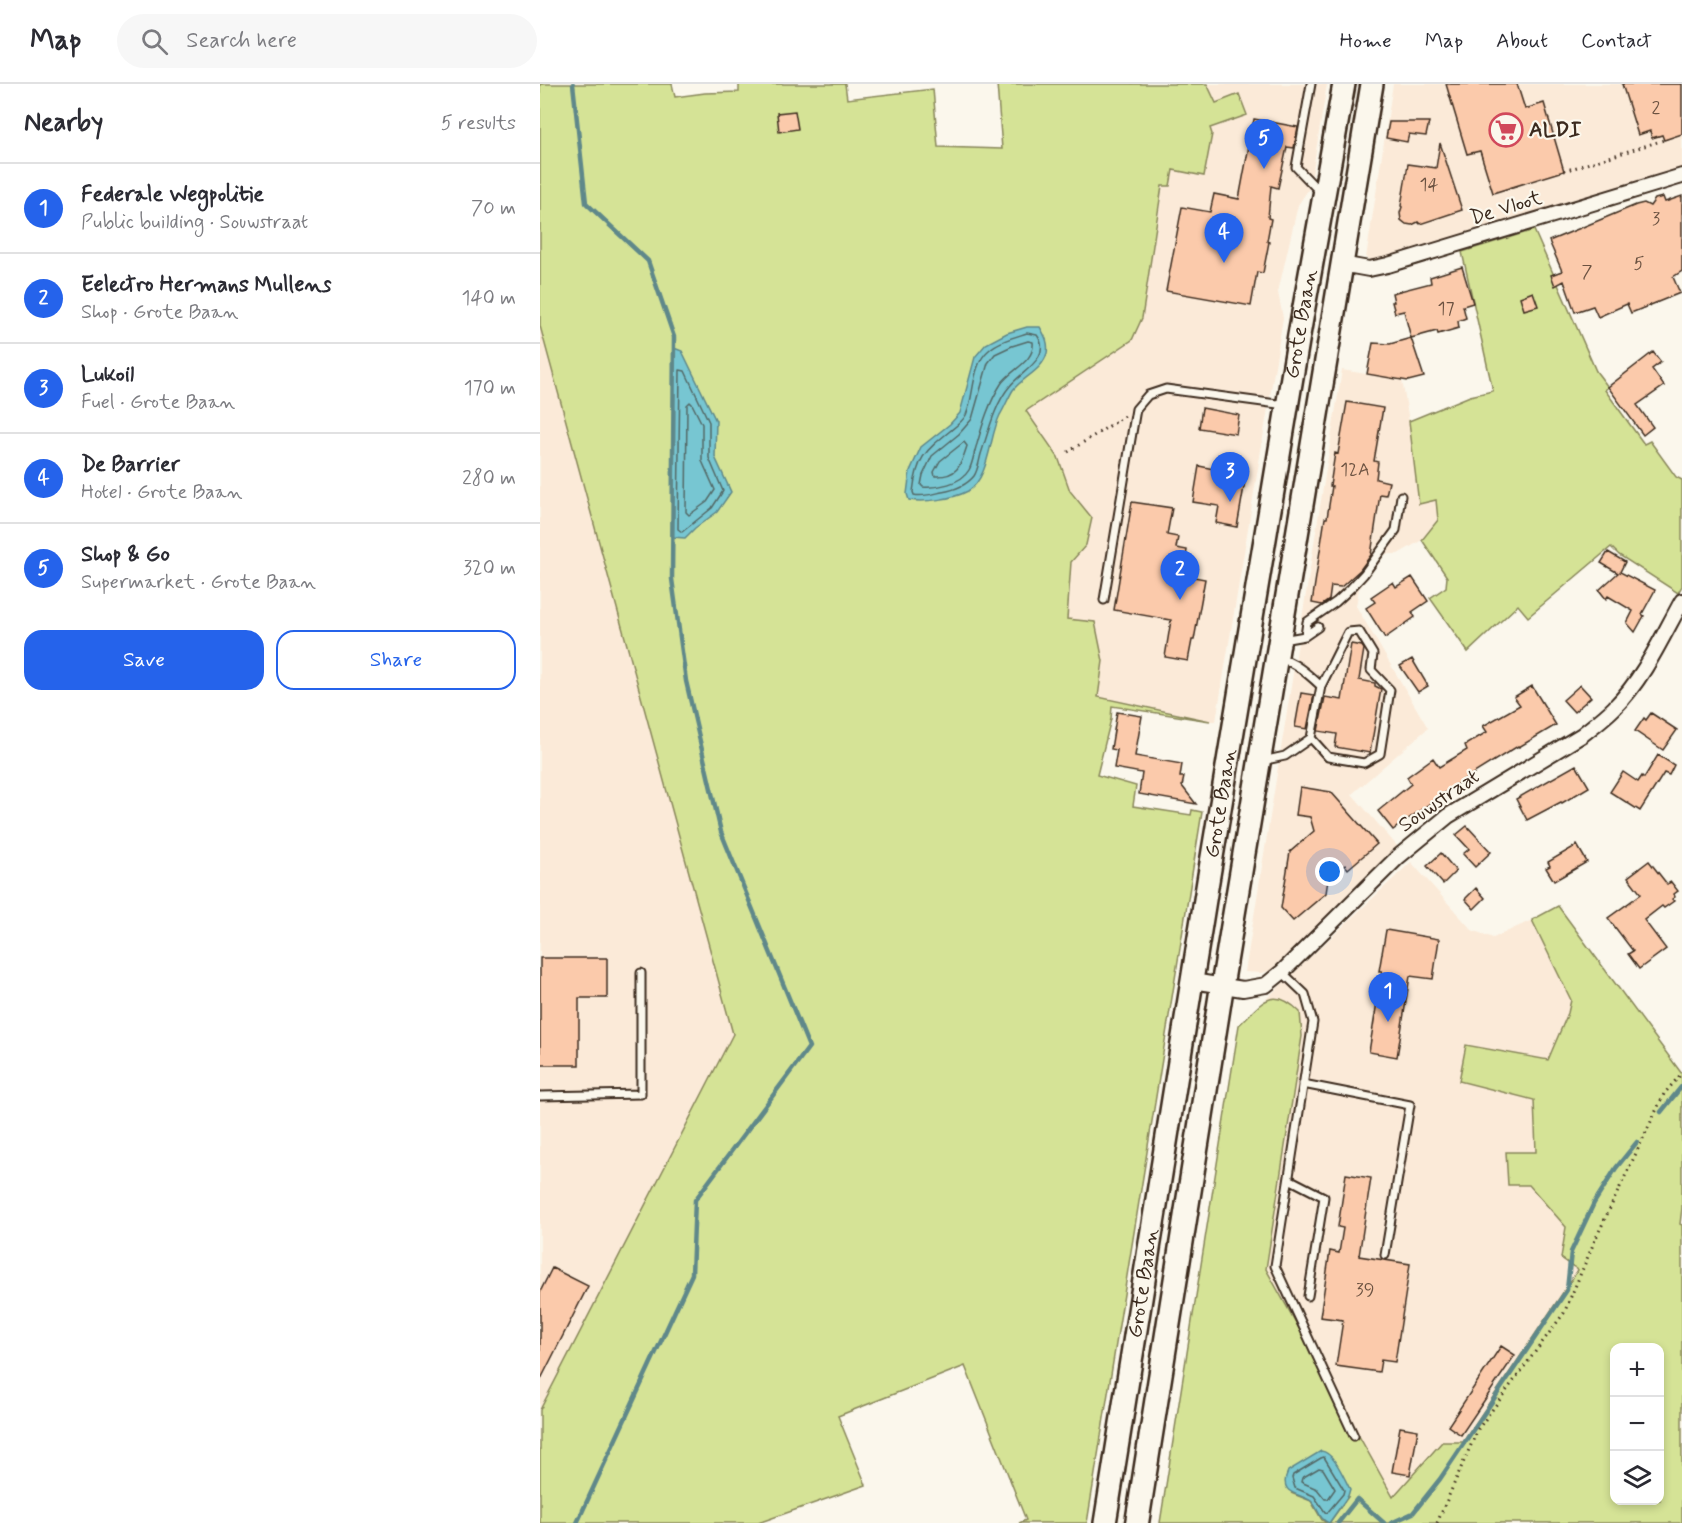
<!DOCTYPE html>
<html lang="en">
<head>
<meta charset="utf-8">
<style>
  :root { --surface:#fff; --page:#f7f7f7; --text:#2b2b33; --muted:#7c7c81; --line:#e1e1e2; --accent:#2563eb }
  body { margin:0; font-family:Mynerve,sans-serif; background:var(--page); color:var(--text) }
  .controls { position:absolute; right:18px; bottom:18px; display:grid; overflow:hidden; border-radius:12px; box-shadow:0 3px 9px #0003 }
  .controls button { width:54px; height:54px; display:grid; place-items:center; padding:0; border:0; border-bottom:2px solid var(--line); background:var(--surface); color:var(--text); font:30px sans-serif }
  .you { position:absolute; left:790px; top:788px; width:21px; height:21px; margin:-15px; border:4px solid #fff; border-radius:50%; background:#1a73e8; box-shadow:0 0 0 9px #1a73e833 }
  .badge { display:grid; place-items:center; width:39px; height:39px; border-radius:50%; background:var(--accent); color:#fff; font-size:20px; font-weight:700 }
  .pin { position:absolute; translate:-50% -50px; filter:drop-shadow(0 2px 3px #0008) }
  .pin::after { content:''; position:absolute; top:32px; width:21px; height:18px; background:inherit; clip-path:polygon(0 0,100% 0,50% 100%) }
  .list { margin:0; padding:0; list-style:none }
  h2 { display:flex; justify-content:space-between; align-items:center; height:78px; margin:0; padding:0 24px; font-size:26px }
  h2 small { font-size:20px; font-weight:400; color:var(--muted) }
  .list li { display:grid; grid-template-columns:39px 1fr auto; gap:18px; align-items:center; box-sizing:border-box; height:90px; padding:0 24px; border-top:2px solid var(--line) }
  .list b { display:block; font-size:22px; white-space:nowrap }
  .list p { margin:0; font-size:20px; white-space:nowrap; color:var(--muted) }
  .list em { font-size:20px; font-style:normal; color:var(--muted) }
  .actions { display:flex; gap:12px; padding:18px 24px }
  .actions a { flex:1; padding:14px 0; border:2px solid var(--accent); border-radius:18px; text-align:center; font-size:21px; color:var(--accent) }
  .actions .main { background:var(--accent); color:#fff }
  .icon { flex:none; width:33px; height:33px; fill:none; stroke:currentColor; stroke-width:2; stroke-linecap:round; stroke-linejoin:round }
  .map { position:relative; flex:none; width:1142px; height:1439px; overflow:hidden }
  header { display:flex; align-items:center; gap:36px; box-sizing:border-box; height:84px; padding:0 30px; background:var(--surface); border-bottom:2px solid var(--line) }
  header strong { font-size:28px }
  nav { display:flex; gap:33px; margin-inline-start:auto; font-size:21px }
  .search { width:420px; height:54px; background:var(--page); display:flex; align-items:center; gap:15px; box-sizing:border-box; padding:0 21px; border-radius:33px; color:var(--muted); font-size:22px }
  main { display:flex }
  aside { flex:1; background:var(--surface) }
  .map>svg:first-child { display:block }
  .built { fill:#fbead8 }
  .green { fill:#d5e396; stroke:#88865a; stroke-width:1.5; fill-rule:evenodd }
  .water { fill:#77c6d2; stroke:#5f888a; stroke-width:1.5 }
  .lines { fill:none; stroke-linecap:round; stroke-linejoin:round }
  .shore { stroke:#536866; stroke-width:1.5 }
  .stream { stroke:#5f888a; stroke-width:4.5 }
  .building { fill:#fbcaab; stroke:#3b2a1e; stroke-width:1.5 }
  .service-casing { stroke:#3b2a1e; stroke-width:11 }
  .minor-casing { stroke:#3b2a1e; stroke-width:18 }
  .primary-casing { stroke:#3b2a1e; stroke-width:26 }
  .trunk-casing { stroke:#3b2a1e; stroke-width:27 }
  .path { stroke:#3b2a1e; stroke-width:3; stroke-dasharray:1.5 4.5; stroke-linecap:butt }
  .service { stroke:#fbf7ec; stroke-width:7 }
  .minor { stroke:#fbf7ec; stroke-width:14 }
  .primary { stroke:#fbf7ec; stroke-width:21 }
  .trunk { stroke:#fbf7ec; stroke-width:22 }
  .labels { text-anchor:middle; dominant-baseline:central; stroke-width:4.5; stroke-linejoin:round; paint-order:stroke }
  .number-label { font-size:18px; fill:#6b5241 }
  .poi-label { font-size:21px; font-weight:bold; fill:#3b2a1e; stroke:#fbf7ec; text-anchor:start }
  .street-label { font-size:21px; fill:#3b2a1e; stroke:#fbf7ec }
</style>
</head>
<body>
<header>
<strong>Map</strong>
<div class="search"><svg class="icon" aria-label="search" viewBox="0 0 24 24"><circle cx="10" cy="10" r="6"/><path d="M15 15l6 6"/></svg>Search here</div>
<nav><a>Home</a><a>Map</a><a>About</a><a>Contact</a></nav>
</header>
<main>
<aside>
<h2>Nearby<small>5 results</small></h2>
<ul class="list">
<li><span class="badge">1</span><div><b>Federale Wegpolitie</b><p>Public building · Souwstraat</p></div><em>70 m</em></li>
<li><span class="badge">2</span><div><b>Eelectro Hermans Mullens</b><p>Shop · Grote Baan</p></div><em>140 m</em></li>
<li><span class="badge">3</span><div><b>Lukoil</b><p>Fuel · Grote Baan</p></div><em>170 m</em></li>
<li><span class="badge">4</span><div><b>De Barrier</b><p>Hotel · Grote Baan</p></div><em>280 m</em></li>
<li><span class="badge">5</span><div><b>Shop &amp; Go</b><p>Supermarket · Grote Baan</p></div><em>320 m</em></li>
</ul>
<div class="actions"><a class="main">Save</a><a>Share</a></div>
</aside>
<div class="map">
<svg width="1142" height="1439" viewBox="0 0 1142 1439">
  <rect width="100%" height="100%" fill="#fbf7ec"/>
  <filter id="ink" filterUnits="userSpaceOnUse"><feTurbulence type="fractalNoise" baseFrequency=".0167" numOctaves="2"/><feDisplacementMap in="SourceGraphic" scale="12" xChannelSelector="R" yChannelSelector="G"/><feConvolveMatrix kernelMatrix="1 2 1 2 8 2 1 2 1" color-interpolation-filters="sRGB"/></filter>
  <g filter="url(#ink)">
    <!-- built -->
    <path class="built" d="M667,0H787L770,103L758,121L738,208L743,234L676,637H670L558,613L563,577L527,535L531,478L546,461L552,434L530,407L518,373L486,326L592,256L602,234L623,101L633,86L664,92L670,44L676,19Z
      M853,0H1142V85L838,177L831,176L826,174Z
      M0,242L193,950L0,1326Z
      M802,286L862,296L869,337L879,419L896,416L898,436L882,456L858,470H846L819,505L816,522L888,644L812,710L858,763L730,887L721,889L705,888Z
      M871,778L932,846L953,854L992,836L1031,916L1028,929L1008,976L927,961L919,997L994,1015L996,1068L969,1101H988L1027,1143L1021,1174L1038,1185L923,1358H902L853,1413L726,1185L762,952L725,916Z"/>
    <!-- green -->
    <path class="green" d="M0,0H132L135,13L165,9L199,8V0H305L307,15L393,5L398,63L462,65L457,0H667L676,19L699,10L707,31L670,44L672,50L664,92L633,86L630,102H622L602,234L592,256L486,327L518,373L530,407L552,434L546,461L531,478L527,535L555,538L563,577L558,613L670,637L572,622L571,635L557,691L596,702L593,722L651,731L652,726L662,728L547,1439H479L486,1436L425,1282L298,1332L326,1401L218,1439H0V1326L193,950L0,242Z
      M994,146L1056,287L1068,303L1065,306L1104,360L1110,357L1136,393L1142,396V502L1138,509L1079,471L1071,463L988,533L978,521L928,568L890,514L906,503L907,493L882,456L898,436L896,416L879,420L869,337L930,312L953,307L922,168Z
      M1018,822L1142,990V1124L1140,1140L1142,1141V1439H789L808,1413L751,1409L771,1417L782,1436L787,1439H620L699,941C721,920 732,900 760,928L762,952L726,1185L853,1413L902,1358H923L1038,1186L1021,1174L1026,1143L989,1101H968L966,1068H996L994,1016L919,997L926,961L1008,976L1028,929L1031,916L992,836ZM1074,1264H1120V1416H1074Z"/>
    <!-- water -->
    <path class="water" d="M487,243H500C505,252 509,259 507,269C503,286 483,293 473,306C468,314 465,323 460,331C449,353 450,393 428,407C413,415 384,419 369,416L367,410L370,387L381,363L410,340L420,329L435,273L446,260L467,249Z
      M134,264L142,267L176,337L175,373L191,408L177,428L155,444L145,454L132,453Z
      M781,1367C794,1368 804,1394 810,1405L808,1412L789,1439C778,1435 779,1424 771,1417C760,1409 737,1411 748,1387Z"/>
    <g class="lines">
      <!-- shore -->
      <path class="shore" d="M487,249L497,251C513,273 482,287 470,302C455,319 448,349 441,370C439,377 438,386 434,392C426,402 414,406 402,408C393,410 383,413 374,411L373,408C377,374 384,368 410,347C415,343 423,337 426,331C435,311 431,281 449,266C459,257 475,253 487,249Z
        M488,257L493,258C495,278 471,285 461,300C449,319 443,339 437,360C434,368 433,379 429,386C421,400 397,404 383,403L381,401L383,391L392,372L419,350L432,335L448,279L455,270L472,262Z
        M140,286L145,287L169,338V374L183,407L172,424L142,448L138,445Z
        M150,318L152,320L162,340V377L175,406L167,418L149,431L146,428L147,321Z
        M424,358L427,362C421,381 418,393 395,392L394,388L400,377Z
        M784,1373L804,1406L803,1410L787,1429L785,1428L774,1412L755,1404L752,1394L753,1391L781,1374Z
        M779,1384L783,1385L795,1405L788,1415H785L777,1405L761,1398L762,1394Z"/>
      <!-- stream -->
      <path class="stream" d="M33,0L46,119L108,177L134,253L132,495L146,597L181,748L269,963L155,1116L152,1190L37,1439
        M1121,1028L1142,1002
        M798,1439L817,1415L844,1439
        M851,1439L873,1429L900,1395L1027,1206L1031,1168L1054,1119L1076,1084L1097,1058"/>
    </g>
    <!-- building -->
    <path class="building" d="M906,0H977L985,25L1004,19L1024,87L953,109L940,67L927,70Z
      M1082,0H1142V50L1124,56L1122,51L1112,54L1110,47L1098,51Z
      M255,27L258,45L239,48L237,29Z
      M714,35L758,43L754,64L747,63L738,104L731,102L728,134L731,135L727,157L729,158L723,189L717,188L711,222L626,207L642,123L670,128L674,110L699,115Z
      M849,38H889L886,52L869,50L867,58L846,54Z
      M900,59L922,126L880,140L878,138L872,141L866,140L861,136L860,129L862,123L861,122L868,80L896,84Z
      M1142,112V187L1133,193L1140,209L1091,229L1087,220L1058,233L1053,222L1035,228L1024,197L1015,202L1011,191L1022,187L1009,157L1096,121L1104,119L1110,122L1115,115L1123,113L1125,118Z
      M922,183L933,219L923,222L926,234L918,237L919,244L898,250L897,247L871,254L864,227L855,229L852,218H854L852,209L891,199L890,193Z
      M993,208L998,222L984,226L980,213Z
      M871,254L884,293L868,297L827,290L833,259L850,260Z
      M1113,268L1121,278L1112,285L1124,302L1097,321L1113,343L1103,351L1068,303Z
      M807,318L843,324L834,377L838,378L836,395L849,398L846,411L840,410L831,471L820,486L801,503L791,502L789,516L782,521L772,519L785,434H787L792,402H790L795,369L798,370Z
      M662,324L699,331L696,350L659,344Z
      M659,382L679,386L678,392L705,397L697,443L676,439L679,422L653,418Z
      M592,418L632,424L627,451L638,453L636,464L647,466L643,491L665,495L654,556H652L648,577L625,573L631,536L574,526Z
      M1068,468L1085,478L1080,488L1115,506L1102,530L1104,532L1095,548L1087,539L1093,527L1068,512L1066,515L1059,506L1078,489L1061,479Z
      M872,493L888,517L872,528L875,533L845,554L826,524L835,518L831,513L853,498L856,503Z
      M811,560L822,562L824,565L819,596L835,599V602L841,605L830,669L795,663L797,650L778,647L785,613L802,616Z
      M872,575L888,602L878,608L860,582Z
      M1040,601L1051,613L1034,628L1023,616Z
      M992,602L1016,641L979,663L978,662L918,699L853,746L838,727L871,700L867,693L893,674L899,683L927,666L925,661L947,648L943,642L980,621L974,613Z
      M761,609L774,611L767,645L755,643Z
      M577,628L602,632L595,672L642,680L640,693H644L642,702L656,720L599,710L602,689L574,684L577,666L571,665Z
      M1111,629L1137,646L1123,666L1095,647L1104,634L1106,636Z
      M1118,671L1134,681L1129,691L1124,689L1100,727L1070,708L1083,688L1098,698L1102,692L1104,694Z
      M1036,681L1049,703L1022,719L1021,718L987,736L976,715Z
      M760,703L791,708L837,760L808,785L805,781L788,796L786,809L753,837L741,824L750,768L774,747L770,733L756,731Z
      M927,742L951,768L935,783L923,770L929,765L916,751Z
      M1037,761L1047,778L1014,797L1006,784L1010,782L1008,778Z
      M901,769L916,787L903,800L887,782Z
      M1109,777L1127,800L1131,798L1138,807L1134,810L1135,813L1132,815L1134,817L1124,824L1122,822L1104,836L1126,865L1099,885L1088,870L1093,867L1068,834L1101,810L1088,793Z
      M936,804L945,814L934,825L925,815Z
      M846,846L899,855L893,895L870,892L857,973L829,968L842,887H839Z
      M0,874H67V914H39V981H0Z
      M806,1090L831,1094L819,1172L870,1180L855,1278L841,1276L839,1288L796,1282L803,1236L780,1233L790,1167L799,1169L803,1144L798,1143Z
      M12,1184L48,1202L0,1297V1208Z
      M961,1262L975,1271L921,1351L908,1342Z
      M860,1343L878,1346L870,1391L852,1388Z"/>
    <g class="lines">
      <!-- service casing -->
      <g class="service-casing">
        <path id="service" d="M771,0L756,83L781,109
          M564,516L596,325L608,311L626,305L745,321
          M765,552L767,538L796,518L811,504L824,490L856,446L861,412
          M742,556L765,552L778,543
          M771,654L788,673L824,679L840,670L850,606L831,586L833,570L819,547L808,548L781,602
          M722,677L745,672L771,654L781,602C769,591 754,577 738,574
          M742,888L765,910L773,938L735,1182L814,1352
          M763,1000L870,1021L845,1171
          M0,1012L101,1010V889
          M749,1095L784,1113L768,1212"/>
      </g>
      <!-- minor casing -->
      <g class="minor-casing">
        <path id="minor" d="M801,180L829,185L848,181L1142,92
          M652,897L703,905L726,901L742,888L858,773L908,732L1042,651C1053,642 1064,634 1074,624C1104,594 1122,553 1142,517"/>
      </g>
      <!-- primary casing -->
      <g class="primary-casing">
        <g id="primary">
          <path d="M682,902L832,0"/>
          <path id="s1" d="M565,1439L668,797L759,251L804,0"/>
        </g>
      </g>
      <!-- trunk casing -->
      <g class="trunk-casing">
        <path id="trunk" d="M597,1439L682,902"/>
      </g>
      <!-- path -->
      <path class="path" d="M1024,87L1124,56
        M528,368L585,332
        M897,1439L938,1345L1024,1229L1055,1156L1124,1010L1142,989"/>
      <!-- service -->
      <use href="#service" class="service"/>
      <!-- minor -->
      <use href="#minor" class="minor"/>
      <!-- primary -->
      <use href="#primary" class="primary"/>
      <!-- trunk -->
      <use href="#trunk" class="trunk"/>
    </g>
  </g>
  <!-- icons -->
  <defs>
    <g id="supermarket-ring" transform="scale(1.725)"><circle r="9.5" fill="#fbf7ec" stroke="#d1495b" stroke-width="1.5"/><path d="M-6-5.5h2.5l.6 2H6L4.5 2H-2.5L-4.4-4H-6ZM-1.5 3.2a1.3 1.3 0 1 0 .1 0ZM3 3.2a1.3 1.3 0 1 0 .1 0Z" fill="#d1495b"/></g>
  </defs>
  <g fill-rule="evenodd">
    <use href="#supermarket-ring" x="966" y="46"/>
  </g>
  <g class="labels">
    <!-- number labels -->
    <g class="number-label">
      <text x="1116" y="24">2</text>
      <text x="889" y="101">14</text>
      <text x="1116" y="135">3</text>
      <text x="1099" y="180">5</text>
      <text x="1047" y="188">7</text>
      <text x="906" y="225">17</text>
      <text x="815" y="386">12A</text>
      <text x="825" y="1206">39</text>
    </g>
    <!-- poi labels -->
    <g class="poi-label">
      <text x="989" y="46">ALDI</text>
    </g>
    <!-- street labels -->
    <g class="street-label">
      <text transform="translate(966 124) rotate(-17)">De Vloot</text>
      <text stroke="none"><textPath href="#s1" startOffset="1215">Grote Baan</textPath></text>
      <text transform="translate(899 717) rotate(-35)">Souwstraat</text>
      <text stroke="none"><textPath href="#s1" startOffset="729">Grote Baan</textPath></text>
      <text stroke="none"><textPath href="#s1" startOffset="243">Grote Baan</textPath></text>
    </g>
  </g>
</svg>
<div class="controls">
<button>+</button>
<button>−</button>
<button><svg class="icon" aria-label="layers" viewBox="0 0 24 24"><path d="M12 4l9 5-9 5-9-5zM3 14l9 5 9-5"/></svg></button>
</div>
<div class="you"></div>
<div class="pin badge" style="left:848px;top:938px">1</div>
<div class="pin badge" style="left:640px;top:516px">2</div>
<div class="pin badge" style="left:690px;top:418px">3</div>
<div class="pin badge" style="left:684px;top:179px">4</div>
<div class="pin badge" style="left:724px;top:85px">5</div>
</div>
</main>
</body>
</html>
